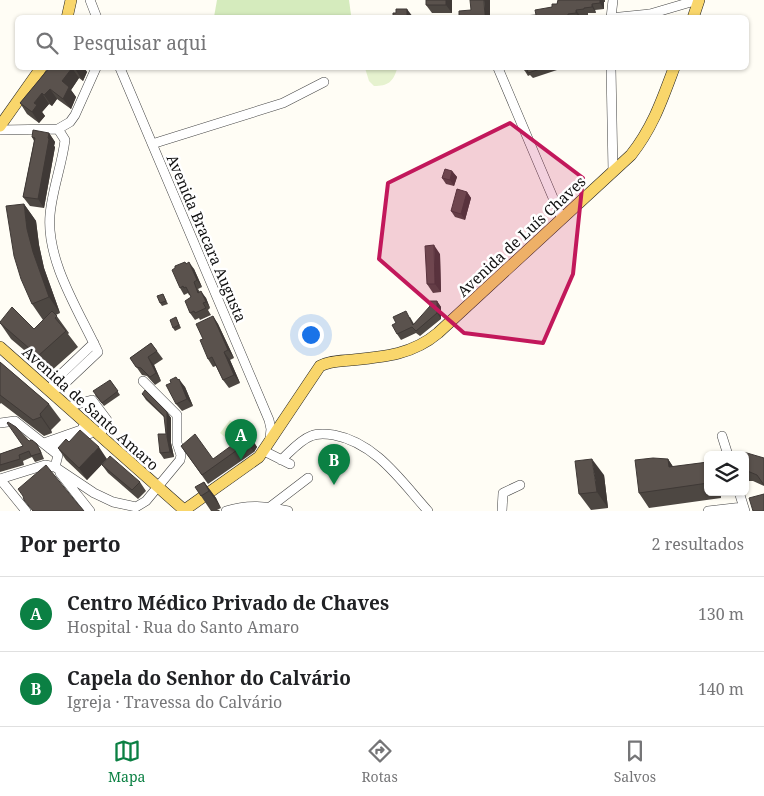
<!DOCTYPE html>
<html lang="pt">
<head>
<meta charset="utf-8">
<style>
  :root { --surface:#fff; --page:#f6f6f6; --text:#202124; --muted:#757577; --line:#e0e0e0; --accent:#0b8043 }
  body { margin:0; font-family:"Noto Serif",serif; background:var(--page); color:var(--text) }
  .controls { position:absolute; right:15px; bottom:15px; display:grid; overflow:hidden; border-radius:8px; box-shadow:0 1px 4px #0004 }
  .controls button { width:45px; height:45px; display:grid; place-items:center; padding:0; border:0; border-bottom:1px solid var(--line); background:var(--surface); color:var(--text); font:25px sans-serif }
  .you { position:absolute; left:310px; top:334px; width:18px; height:18px; margin:-12px; border:4px solid #fff; border-radius:50%; background:#1a73e8; box-shadow:0 0 0 8px #1a73e833 }
  .badge { display:grid; place-items:center; width:32px; height:32px; border-radius:50%; background:var(--accent); color:#fff; font-size:16px; font-weight:700 }
  .pin { position:absolute; translate:-50% -41px; filter:drop-shadow(0 1px 2px #0008) }
  .pin::after { content:''; position:absolute; top:26px; width:18px; height:15px; background:inherit; clip-path:polygon(0 0,100% 0,50% 100%) }
  .list { margin:0; padding:0; list-style:none }
  h2 { display:flex; justify-content:space-between; align-items:center; height:65px; margin:0; padding:0 20px; font-size:21px }
  h2 small { font-size:16px; font-weight:400; color:var(--muted) }
  .list li { display:grid; grid-template-columns:32px 1fr auto; gap:15px; align-items:center; box-sizing:border-box; height:75px; padding:0 20px; border-top:1px solid var(--line) }
  .list b { display:block; font-size:19px; white-space:nowrap }
  .list p { margin:0; font-size:16px; white-space:nowrap; color:var(--muted) }
  .list em { font-size:16px; font-style:normal; color:var(--muted) }
  .icon { flex:none; width:28px; height:28px; fill:none; stroke:currentColor; stroke-width:2; stroke-linecap:round; stroke-linejoin:round }
  .map { position:relative; flex:none; width:764px; height:511px; overflow:hidden }
  .search { position:absolute; background:var(--surface); box-shadow:0 1px 4px #0004; left:15px; right:15px; top:15px; height:55px; display:flex; align-items:center; gap:12px; box-sizing:border-box; padding:0 18px; border-radius:8px; color:var(--muted); font-size:19px }
  .sheet { height:215px; background:var(--surface) }
  nav { display:flex; justify-content:space-around; align-items:center; box-sizing:border-box; height:70px; border-top:1px solid var(--line); background:var(--surface); font-size:14px; color:var(--muted) }
  nav a { display:grid; justify-items:center; gap:2px }
  nav .on { color:var(--accent) }
  .map>svg:first-child { display:block }
  .green { fill:#d5ebbd }
  .pitch { fill:#e6f2cf }
  .lines { fill:none; stroke-linecap:round; stroke-linejoin:round }
  .minor-casing { stroke:#444; stroke-width:10 }
  .major-casing { stroke:#222; stroke-width:12 }
  .minor { stroke:#fff; stroke-width:9 }
  .major { stroke:#f9d66b; stroke-width:11 }
  .wall { fill:#4d4742 }
  .shaded-wall { fill:#3f3936 }
  .building { fill:#5a524d; stroke:#3f3936 }
  .marked { fill:#c2185b; fill-opacity:0.2; stroke:#c2185b; stroke-width:4; stroke-linejoin:round }
  .labels { text-anchor:middle; dominant-baseline:central; stroke-width:5; stroke-linejoin:round; paint-order:stroke }
  .street-label { font-size:15px; fill:#111; stroke:#fff }
</style>
</head>
<body>
<div class="map">
<svg width="764" height="511" viewBox="0 0 764 511">
  <rect width="100%" height="100%" fill="#fffdf5"/>
  <!-- green -->
  <path class="green" d="M217,0H349L351,15L341,18L214,17Z"/>
  <!-- pitch -->
  <path class="pitch" d="M365,68H397V69C393,82 388,86 374,86L369,81Z
    M230,420L249,436L238,448L220,433Z"/>
  <g class="lines">
    <!-- minor casing -->
    <g class="minor-casing">
      <path id="minor" d="M90,0L97,18
        M610,18L650,14L691,2L697,4
        M611,18L613,0
        M120,68L269,420L271,429L270,438
        M498,68L562,219
        M611,68L613,172
        M58,129L70,122L75,115L96,68
        M0,130L58,129
        M152,144L283,103L324,82
        M50,391L62,386L98,352C79,311 46,261 50,215C52,190 62,165 65,140L58,129
        M50,391L55,380L94,343
        M67,407L92,400L107,420L100,436
        M0,423L15,421L58,455L55,467
        M722,436L728,455
        M44,443L81,430L86,423
        M50,449L89,434L93,430
        M264,451L290,464
        M281,460C290,452 300,440 311,436C318,433 327,434 334,435C376,443 401,481 428,511
        M60,473L90,511
        M0,479L45,465L55,467L94,493L113,502L136,507L146,501L180,460L181,455L177,443V415L143,381
        M0,479L26,511
        M739,492L745,511
        M270,507L308,478
        M226,511C248,504 266,506 288,511
        M502,511L503,493L520,485
        M708,511L743,507"/>
    </g>
    <!-- major casing -->
    <g class="major-casing">
      <path id="major" d="M67,18L71,0
        M693,18L699,0
        M0,126L41,68
        M0,347L183,509
        M186,509L259,457L320,366C329,361 340,361 351,360C383,357 412,355 438,333L631,155C653,127 662,100 674,68"/>
    </g>
    <!-- minor -->
    <use href="#minor" class="minor"/>
    <!-- major -->
    <use href="#major" class="major"/>
  </g>
  <!-- wall -->
  <path class="wall" d="M426,0H452V13H432L426,5Z
    M558,0H605V2H604V9L595,10L596,13H588V15L580,16V18H524L536,15L552,7L557,4Z
    M49,68H84L87,72L83,81L79,78L71,90L76,97L71,109L57,99L52,106L49,104L42,112L45,116L39,123L27,114L20,103Z
    M523,68H563L533,78L530,75L528,76Z
    M49,133L55,142L54,146L55,147L44,208L30,206L23,197L34,141L32,137Z
    M452,171L457,177L454,186L446,184L442,178Z
    M467,192L471,198L465,220L455,217L451,211Z
    M24,204L36,221L39,245L44,268L60,313L56,315L69,333L68,334L78,347L50,372L11,339L0,323L34,329L43,320L32,304Z
    M440,254L441,292L433,293L427,284Z
    M186,263L194,269L202,287L198,289L200,292L206,298L210,308L208,310L211,315L200,320L199,318L195,320L190,313L191,297L190,295H189L188,293L184,295L180,288Z
    M163,294L168,304L162,306L160,303Z
    M437,301L441,307V319L420,336L416,333L401,340L397,334L396,323L410,317L414,324Z
    M213,316L218,324L234,358L230,360L240,383L229,388L223,380L216,366L213,367L208,359L203,339Z
    M176,317L181,328L175,331L173,328Z
    M151,343L163,359L154,365L161,381L155,385L147,376L142,375L130,358Z
    M0,362L49,404L61,420L51,430L52,433L44,436L1,403L0,404Z
    M110,380L120,395L104,406L95,395Z
    M178,380L185,387L193,406L182,411L176,404Z
    M142,394L167,412L171,418V443L174,457L164,459L160,453L166,434L165,418L146,400Z
    M251,438L257,447L254,452L208,484L181,446L213,459Z
    M29,441L40,449L44,459L35,462L32,457L23,461L24,465L0,472V454L23,446Z
    M69,442L107,459L87,480L66,460L58,448Z
    M745,455L764,458V486L753,481H747L745,479Z
    M668,459L673,467L708,462V492H720L721,498L649,508L639,493Z
    M102,465L140,482L146,491L138,499L108,473Z
    M604,475L608,508L591,510L579,494Z
    M204,482L216,498L221,508L217,510H219L220,511H211L201,496Z"/>
  <!-- shaded-wall -->
  <path class="shaded-wall" d="M446,0H452V13L446,5Z
    M484,0H490V18H485Z
    M600,0H603L604,2V9L600,3Z
    M592,4L595,10L596,13L592,7Z
    M407,9L413,17L407,18Z
    M576,10L580,16V18L576,13Z
    M72,68L79,78L71,90L76,97L71,109L63,99L62,81Z
    M77,68H84L87,72L83,81L76,70Z
    M50,89L57,99L52,106L44,95Z
    M42,93L49,104L42,112L45,116L39,123L32,112L34,103Z
    M49,133L55,142L54,146L55,147L44,208L38,199Z
    M452,171L457,177L454,186L450,180Z
    M467,192L471,198L465,220L461,214Z
    M24,204L36,221L39,245L44,268L60,313L49,297L33,252L27,229Z
    M434,245L440,254L441,292L435,284Z
    M189,262L194,269L202,287L197,280Z
    M201,291L206,298L210,308L206,302Z
    M437,301L441,307V319L437,313Z
    M213,316L218,324L234,358L228,350Z
    M224,352L230,360L240,383L234,375Z
    M148,357L154,365L161,381L156,373Z
    M176,377L181,384L179,379L185,387L193,406L187,399Z
    M167,412L171,418V443L174,457L170,452L167,437Z
    M40,414L51,430L52,433L41,417Z
    M251,438L257,447L254,452L247,443Z
    M99,447L107,459L87,480L79,468Z
    M592,459L604,475L608,508L597,492Z
    M668,459L678,474L669,467Z
    M204,482L216,498L221,508L209,491Z
    M717,492H720L721,498Z"/>
  <!-- building -->
  <path class="building" d="M426,0H446V5H426Z
    M470,0H484L485,18H459V11L471,10Z
    M558,0H600V3L592,4V7L584,8V9L576,10V13L568,14V16L561,17V18H524V16L536,15L535,10L552,7V4H557Z
    M396,9H407V18H393V13H396Z
    M49,68H72L62,81L69,87L63,99L50,89L44,95L42,93L34,103L37,105L32,112L20,103Z
    M523,68H543L528,73L527,69L524,70Z
    M33,130L49,133L48,138L49,139L38,199L23,197L35,138L32,137Z
    M445,169L452,171L450,180L442,178Z
    M457,189L467,192L461,214L451,211Z
    M24,204L27,229L33,252L49,297L32,304L21,279L14,256L6,206Z
    M434,245L435,284H427L425,246Z
    M185,262L186,264L189,262L197,280L194,282L198,293L201,291L206,302L203,303L206,308L195,313L194,311L190,313L185,301L191,297L186,287L184,288L183,286L180,288L172,270L175,268V266Z
    M163,294L166,301L160,303L157,296Z
    M430,301H437V313L416,331L412,327L397,334L392,325L396,323L393,317L406,311L413,325L430,306Z
    M12,307L34,329L52,311L57,316L55,318L66,331L38,356L0,323V322Z
    M213,316L228,350L224,352L234,375L223,380L212,357L208,359L200,340L203,339L196,324Z
    M176,317L179,325L173,328L170,320Z
    M151,343L157,351L148,357L156,373L150,377L141,368L136,367L130,358Z
    M0,362L49,404L40,414L41,417L33,420L0,395Z
    M176,377L178,380L179,379L187,399L176,404L166,385L171,383L170,380Z
    M110,380L118,391L102,403L93,391Z
    M145,390L167,412V437L170,452L160,453L158,434H166L164,416L142,394Z
    M8,422L16,427L29,441L32,440L37,444L41,453L31,456L29,451L19,455L20,459L0,465V454L23,446L7,423Z
    M80,430L99,447L79,468L58,448L66,439L69,442Z
    M195,434L213,459L246,435L251,438L247,443L202,475L181,446Z
    M734,453H747L764,458V485L757,475L745,470V455H734Z
    M110,456L140,482L132,490L102,465Z
    M653,458L668,459L669,467L708,462V483L639,493L635,460Z
    M592,459L597,492L579,494L575,461Z
    M46,465L77,503L84,511H33L24,500L23,496L18,489Z
    M204,482L209,491L201,496L195,487Z
    M764,494V511H753L749,498Z"/>
  <!-- marked area -->
  <path class="marked" d="M510,123L583,178L573,274L543,343L464,333L379,259L388,183Z"/>
  <g class="labels">
    <!-- street labels -->
    <g class="street-label">
      <text transform="translate(521 236) rotate(-43)">Avenida de Luís Chaves</text>
      <text transform="translate(207 238) rotate(67)">Avenida Bracara Augusta</text>
      <text transform="translate(91 408) rotate(42)">Avenida de Santo Amaro</text>
    </g>
  </g>
</svg>
<div class="controls">
<button><svg class="icon" aria-label="layers" viewBox="0 0 24 24"><path d="M12 4l9 5-9 5-9-5zM3 14l9 5 9-5"/></svg></button>
</div>
<div class="you"></div>
<div class="pin badge" style="left:241px;top:460px">A</div>
<div class="pin badge" style="left:334px;top:485px">B</div>
<div class="search"><svg class="icon" aria-label="search" viewBox="0 0 24 24"><circle cx="10" cy="10" r="6"/><path d="M15 15l6 6"/></svg>Pesquisar aqui</div>
</div>
<section class="sheet">
<h2>Por perto<small>2 resultados</small></h2>
<ul class="list">
<li><span class="badge">A</span><div><b>Centro Médico Privado de Chaves</b><p>Hospital · Rua do Santo Amaro</p></div><em>130 m</em></li>
<li><span class="badge">B</span><div><b>Capela do Senhor do Calvário</b><p>Igreja · Travessa do Calvário</p></div><em>140 m</em></li>
</ul>
</section>
<nav>
<a class="on"><svg class="icon" aria-label="map" viewBox="0 0 24 24"><path d="M3 6l6-2 6 2 6-2v14l-6 2-6-2-6 2zM9 4v14M15 6v14"/></svg>Mapa</a>
<a><svg class="icon" aria-label="directions" viewBox="0 0 24 24"><path d="M12 3l9 9-9 9-9-9zM9 14v-3h6M13 9l2 2-2 2"/></svg>Rotas</a>
<a><svg class="icon" aria-label="saved" viewBox="0 0 24 24"><path d="M7 4h10v16l-5-4-5 4z"/></svg>Salvos</a>
</nav>
</body>
</html>
